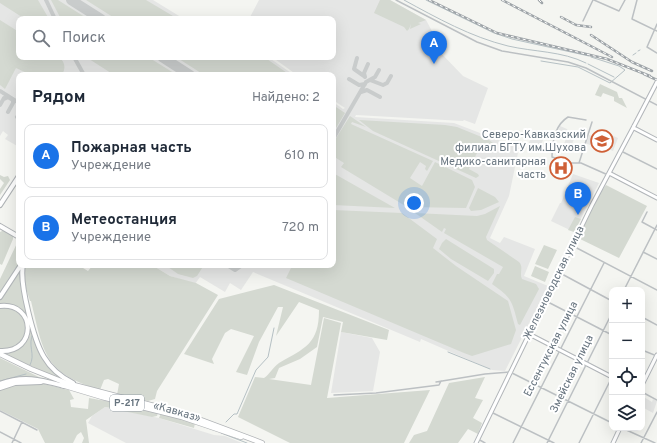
<!DOCTYPE html>
<html lang="ru">
<head>
<meta charset="utf-8">
<style>
  :root { --surface:#fff; --page:#f2f2f3; --text:#1f2937; --muted:#747a83; --line:#e0e1e3; --accent:#1a73e8 }
  body { margin:0; font-family:Overpass,sans-serif; background:var(--page); color:var(--text) }
  .controls { position:absolute; right:12px; bottom:12px; display:grid; overflow:hidden; border-radius:8px; box-shadow:0 4px 16px #0002 }
  .controls button { width:36px; height:36px; display:grid; place-items:center; padding:0; border:0; border-bottom:1px solid var(--line); background:var(--surface); color:var(--text); font:20px sans-serif }
  .you { position:absolute; left:414px; top:203px; width:14px; height:14px; margin:-10px; border:3px solid #fff; border-radius:50%; background:#1a73e8; box-shadow:0 0 0 6px #1a73e833 }
  .badge { display:grid; place-items:center; width:26px; height:26px; border-radius:50%; background:var(--accent); color:#fff; font-size:13px; font-weight:700 }
  .pin { position:absolute; translate:-50% -33px; filter:drop-shadow(0 1px 2px #0008) }
  .pin::after { content:''; position:absolute; top:21px; width:14px; height:12px; background:inherit; clip-path:polygon(0 0,100% 0,50% 100%) }
  .list { margin:0; padding:0; list-style:none }
  h2 { display:flex; justify-content:space-between; align-items:center; height:52px; margin:0; padding:0 16px; font-size:17px }
  h2 small { font-size:13px; font-weight:400; color:var(--muted) }
  .list li { display:grid; grid-template-columns:26px 1fr auto; gap:12px; align-items:center; box-sizing:border-box; height:64px; margin:0 8px 8px; padding:0 8px; border:1px solid var(--line); border-radius:8px }
  .list b { display:block; font-size:15px; white-space:nowrap }
  .list p { margin:0; font-size:13px; white-space:nowrap; color:var(--muted) }
  .list em { font-size:13px; font-style:normal; color:var(--muted) }
  .icon { flex:none; width:22px; height:22px; fill:none; stroke:currentColor; stroke-width:2; stroke-linecap:round; stroke-linejoin:round }
  .map { position:relative; flex:none; width:657px; height:443px; overflow:hidden }
  .search { position:absolute; background:var(--surface); box-shadow:0 4px 16px #0002; left:16px; top:16px; width:320px; height:44px; display:flex; align-items:center; gap:10px; box-sizing:border-box; padding:0 14px; border-radius:8px; color:var(--muted); font-size:15px }
  .panel { position:absolute; background:var(--surface); box-shadow:0 4px 16px #0002; left:16px; top:72px; width:320px; height:196px; border-radius:8px }
  .map>svg:first-child { display:block }
  .built { fill:#e5e6e5 }
  .green { fill:#d4d9d1 }
  .lines { fill:none; stroke-linecap:round; stroke-linejoin:round }
  .stream { stroke:#b5c0c4; stroke-width:1 }
  .taxiway { stroke:#c9cccc; stroke-width:4 }
  .runway { stroke:#c9cccc; stroke-width:10 }
  .secondary-casing { stroke:#b1b5b9; stroke-width:5 }
  .primary-casing { stroke:#b0b4b7; stroke-width:6 }
  .highway-casing { stroke:#b0b3b6; stroke-width:6 }
  .street { stroke:#bcc0c3; stroke-width:1.5 }
  .secondary { stroke:#fff; stroke-width:3 }
  .primary { stroke:#fff; stroke-width:4 }
  .highway { stroke:#fff; stroke-width:4.5 }
  .rail-casing { stroke:#9ea4a8; stroke-width:2.5 }
  .rail { stroke:#fff; stroke-width:1; stroke-dasharray:3; stroke-linecap:butt }
  .secondary-bridge-casing { stroke:#b1b5b9; stroke-width:5; stroke-linecap:butt }
  .secondary-bridge { stroke:#fff; stroke-width:3 }
  .labels { text-anchor:middle; dominant-baseline:central; stroke-width:4; stroke-linejoin:round; paint-order:stroke }
  .shield { fill:#fff; stroke:#959ea5; stroke-width:1 }
  .shield-label { font-size:10px; font-weight:bold; fill:#67747f }
  .poi-label { font-size:11px; fill:#67747f; stroke:#fff; text-anchor:end }
  .street-label { font-size:11px; fill:#67747f; stroke:#fff }
</style>
</head>
<body>
<div class="map">
<svg width="657" height="443" viewBox="0 0 657 443">
  <rect width="100%" height="100%" fill="#f4f5f1"/>
  <!-- built -->
  <path class="built" d="M0,0H153L184,19H19V57H268L294,75H19V147L5,139L8,135L3,131L0,136Z
    M259,0H390L426,20L433,33L444,38L438,50L463,76L488,88L475,124L464,120L463,121L356,115L355,117L454,123L519,148L509,196L490,238L500,243L504,237L535,249L524,276L548,286L505,371L492,370L421,339L420,342L253,272L241,290L230,283L225,292L200,277L195,284L170,276L152,265H333V102L343,109L345,108L333,100V75H297L272,57H333V19H249Z
    M560,126L567,129L568,131L566,135L561,138L556,137Z
    M602,131L618,138L613,151L601,146L600,149L585,143L589,135L599,139Z
    M568,134L575,137L568,153L561,151Z
    M532,136L543,140L539,149L528,145Z
    M560,161L565,163L563,168L565,169L561,176L555,174L559,168Z
    M573,174L599,183L574,232L551,221L560,203H561Z
    M341,332L372,338L380,352L373,391L331,393Z
    M642,396L652,402L653,399L657,401L653,413L642,407Z
    M105,407L159,418L214,435L225,436L242,443H126L88,423L92,416Z"/>
  <!-- green -->
  <path class="green" d="M0,0H38L49,19H25L0,3Z
    M51,0H58L88,19H61Z
    M86,0H146L178,19H116Z
    M380,0H390L426,20L418,23L421,24L410,29L411,24L409,29L407,31L404,27L374,13Z
    M0,20L19,32V57H59C65,62 66,68 62,75H31L16,68L5,89L0,85Z
    M86,57H148L177,75H114Z
    M176,57H264L290,75H204Z
    M600,84L617,92L619,98H622L627,108L614,101V97L603,93L601,97L595,95Z
    M333,105L345,113L333,133Z
    M350,116L366,127L352,122L351,124L433,161L427,171L425,169L426,166L420,162L410,178L422,186L435,162L472,180L475,187L466,208L407,207L341,167L344,163L333,156V143Z
    M359,120L445,125L457,127L489,140L493,143L492,146L482,143L469,169L478,174L479,176L476,178L373,131Z
    M333,173L395,208L333,205Z
    M0,175L4,177L8,176L10,180L0,195V189L4,183L0,179Z
    M606,185L647,206L619,258L578,238L598,196Z
    M478,188L495,197L499,202L481,210L471,211L469,208Z
    M500,206L486,237L487,240L519,262C524,267 519,273 522,279L536,284L539,289L520,325L518,324C512,301 512,298 492,284L497,274H499L503,267L444,233L446,229L444,228L442,232L415,213L477,216L485,214Z
    M333,210L402,213L437,239L433,248L456,266L508,301L516,330L511,344L472,356L464,353L286,278L292,266L289,265H333Z
    M575,217L581,219L574,232L568,230Z
    M4,230L13,236V239L2,265L0,264V232Z
    M19,239V265L0,294V279Z
    M446,239L494,269V273L488,281L451,259L439,249L442,243Z
    M544,245L557,250L548,269L535,264Z
    M25,265H78L88,271L93,265H152L170,276L196,283L218,295L157,391L155,399L148,401L117,395L119,384L108,379L104,380L100,390C44,372 44,355 31,301H30L25,285Z
    M169,265H204L197,276L193,278L178,274L168,267Z
    M535,266L549,272L545,282L531,276Z
    M21,267V281L42,356L67,382L0,352C6,352 13,352 18,349C43,334 27,303 0,304V298Z
    M274,285L389,330L387,340L341,332L343,322L323,317L317,347L300,359L279,368L275,378L269,379L311,385L324,318L341,323L327,398L430,390L404,443H290L238,417L255,377L264,378C270,374 272,368 279,363C305,348 319,344 319,310L299,302L276,336L283,307H278L259,342L247,375L236,372L254,336L231,329L225,333L212,359L214,364L184,354L219,299Z
    M0,307H8L23,315C32,332 20,352 0,349Z
    M0,358L41,378L22,377L0,382Z
    M485,377L475,398L483,400L473,418L482,423L478,434L468,429L458,443H409L414,435L427,431L449,383Z
    M40,383L69,390L74,399L70,400L71,407L88,409L89,398L117,403L120,407L118,409L105,407L86,420L89,443H82L84,438L81,432L77,435L73,443H45L38,429L0,410V390L19,384Z
    M122,405L158,413L157,416L152,417L123,411L121,409Z
    M161,413L195,423L194,428L159,418Z"/>
  <g class="lines">
    <!-- stream -->
    <path class="stream" d="M404,0C437,18 471,37 508,46C534,52 562,51 586,63
      M426,0L494,33L512,39L589,56
      M638,51L640,50
      M633,55L636,53
      M541,61L578,67L610,83L625,70L619,66L591,57
      M588,64L614,77
      M16,268L19,264
      M20,274L21,286
      M448,352L490,369
      M30,365C36,354 27,346 33,333
      M0,381L26,374
      M226,422L234,414H237L256,370L268,357L274,328
      M221,433L247,443"/>
    <!-- taxiway -->
    <path class="taxiway" d="M46,0L55,19
      M74,57L84,75
      M357,58L354,69L364,76
      M365,77L364,73L368,64
      M349,79L359,85L365,84
      M370,80L383,85L387,83L391,76
      M0,91L19,103
      M361,92L367,90L380,97
      M4,99L8,97L13,100V103L8,112
      M0,105L4,98
      M17,117L19,115
      M333,139L366,82L375,77L379,70
      M227,265L235,270L242,265"/>
    <!-- runway -->
    <path class="runway" d="M71,0L101,19
      M162,57L190,75"/>
    <!-- secondary casing -->
    <g class="secondary-casing">
      <path id="secondary" d="M634,128L657,140
        M609,173L657,198
        M529,334L612,377
        M642,385L657,355
        M476,443L592,205L634,126
        M613,443L620,428"/>
    </g>
    <!-- primary casing -->
    <g class="primary-casing">
      <path id="primary" d="M0,205L19,176
        M0,226L19,237
        M23,265C19,283 34,341 44,357C51,369 61,377 73,383
        M0,297L21,265
        M0,306C36,302 38,353 0,351
        M0,384C23,375 41,380 64,386
        M0,388L15,383L41,382"/>
    </g>
    <!-- highway casing -->
    <g class="highway-casing">
      <path id="highway" d="M0,354L31,369L66,383L185,414L262,443
        M62,385L102,397L182,417L241,437"/>
    </g>
    <!-- street -->
    <path class="street" d="M396,0L477,42L502,51L568,62L586,68L657,105
      M594,0L619,11L625,0
      M637,0L632,19L657,31
      M583,21L593,0
      M657,24L647,47L657,53
      M586,120L568,117C555,125 552,142 552,157L570,163H581L608,175
      M621,151L657,169
      M579,163L592,122
      M647,212L642,222L657,230
      M573,246L657,290
      M643,252L657,259
      M560,273L612,301
      M624,290L657,225
      M546,301L612,335
      M642,317L657,325
      M642,350L657,356
      M436,382L485,374L510,372L612,423
      M642,392L657,400
      M334,395L376,393L439,385L441,381
      M0,411L37,430
      M491,412L554,443
      M622,428L655,443
      M0,432L21,443
      M478,439L485,443
      M12,443L22,422
      M513,443L604,263
      M547,443L612,313
      M579,443L612,377
      M641,443L657,412"/>
    <!-- secondary -->
    <use href="#secondary" class="secondary"/>
    <!-- primary -->
    <use href="#primary" class="primary"/>
    <!-- highway -->
    <use href="#highway" class="highway"/>
    <!-- rail casing -->
    <g class="rail-casing">
      <path id="rail" d="M429,0L497,33L607,59L650,76
        M502,0L612,57
        M539,0L542,3
        M561,17L576,25L591,27
        M591,35L632,62L652,71
        M644,74L657,80"/>
    </g>
    <!-- rail -->
    <use href="#rail" class="rail"/>
    <!-- secondary-bridge casing -->
    <g class="secondary-bridge-casing">
      <path id="secondary-bridge" d="M634,126L657,82"/>
    </g>
    <!-- secondary-bridge -->
    <use href="#secondary-bridge" class="secondary-bridge"/>
  </g>
  <!-- icons -->
  <defs>
    <g id="university-ring" transform="scale(1.15)"><circle r="9.5" fill="#fff" stroke="#cf6037" stroke-width="1.5"/><path d="M0-5L7-2L0 1L-7-2ZM-4 1L0 2.5L4 1V4Q0 6-4 4Z" fill="#cf6037"/></g>
    <g id="hospital-ring" transform="scale(1.15)"><circle r="9.5" fill="#fff" stroke="#cf6037" stroke-width="1.5"/><path d="M-5-5h3v3.5h4V-5h3V5h-3V1.5h-4V5h-3Z" fill="#cf6037"/></g>
  </defs>
  <g fill-rule="evenodd">
    <use href="#university-ring" x="602" y="141"/>
    <use href="#hospital-ring" x="561" y="168"/>
  </g>
  <g class="labels">
    <!-- shield labels -->
    <rect class="shield" x="110" y="395" width="34" height="16" rx="3"/>
    <g class="shield-label">
      <text x="127" y="403">Р-217</text>
    </g>
    <!-- poi labels -->
    <g class="poi-label">
      <text x="586" y="135">Северо-Кавказский<tspan x="586" dy="13">филиал БГТУ им.Шухова</tspan></text>
      <text x="546" y="162">Медико-санитарная<tspan x="546" dy="13">часть</tspan></text>
    </g>
    <!-- street labels -->
    <g class="street-label">
      <text transform="translate(554 283) rotate(-64)">Железноводская улица</text>
      <text transform="translate(551 349) rotate(-63)">Ессентукская улица</text>
      <text transform="translate(572 374) rotate(-64)">Змейская улица</text>
      <text transform="translate(177 412) rotate(16)">«Кавказ»</text>
    </g>
  </g>
</svg>
<div class="controls">
<button>+</button>
<button>−</button>
<button><svg class="icon" aria-label="locate" viewBox="0 0 24 24"><circle cx="12" cy="12" r="6"/><path d="M12 2v4M12 18v4M2 12h4M18 12h4"/></svg></button>
<button><svg class="icon" aria-label="layers" viewBox="0 0 24 24"><path d="M12 4l9 5-9 5-9-5zM3 14l9 5 9-5"/></svg></button>
</div>
<div class="you"></div>
<div class="pin badge" style="left:434px;top:64px">A</div>
<div class="pin badge" style="left:578px;top:215px">B</div>
<div class="search"><svg class="icon" aria-label="search" viewBox="0 0 24 24"><circle cx="10" cy="10" r="6"/><path d="M15 15l6 6"/></svg>Поиск</div>
<section class="panel">
<h2>Рядом<small>Найдено: 2</small></h2>
<ul class="list">
<li><span class="badge">A</span><div><b>Пожарная часть</b><p>Учреждение</p></div><em>610 m</em></li>
<li><span class="badge">B</span><div><b>Метеостанция</b><p>Учреждение</p></div><em>720 m</em></li>
</ul>
</section>
</div>
</body>
</html>
